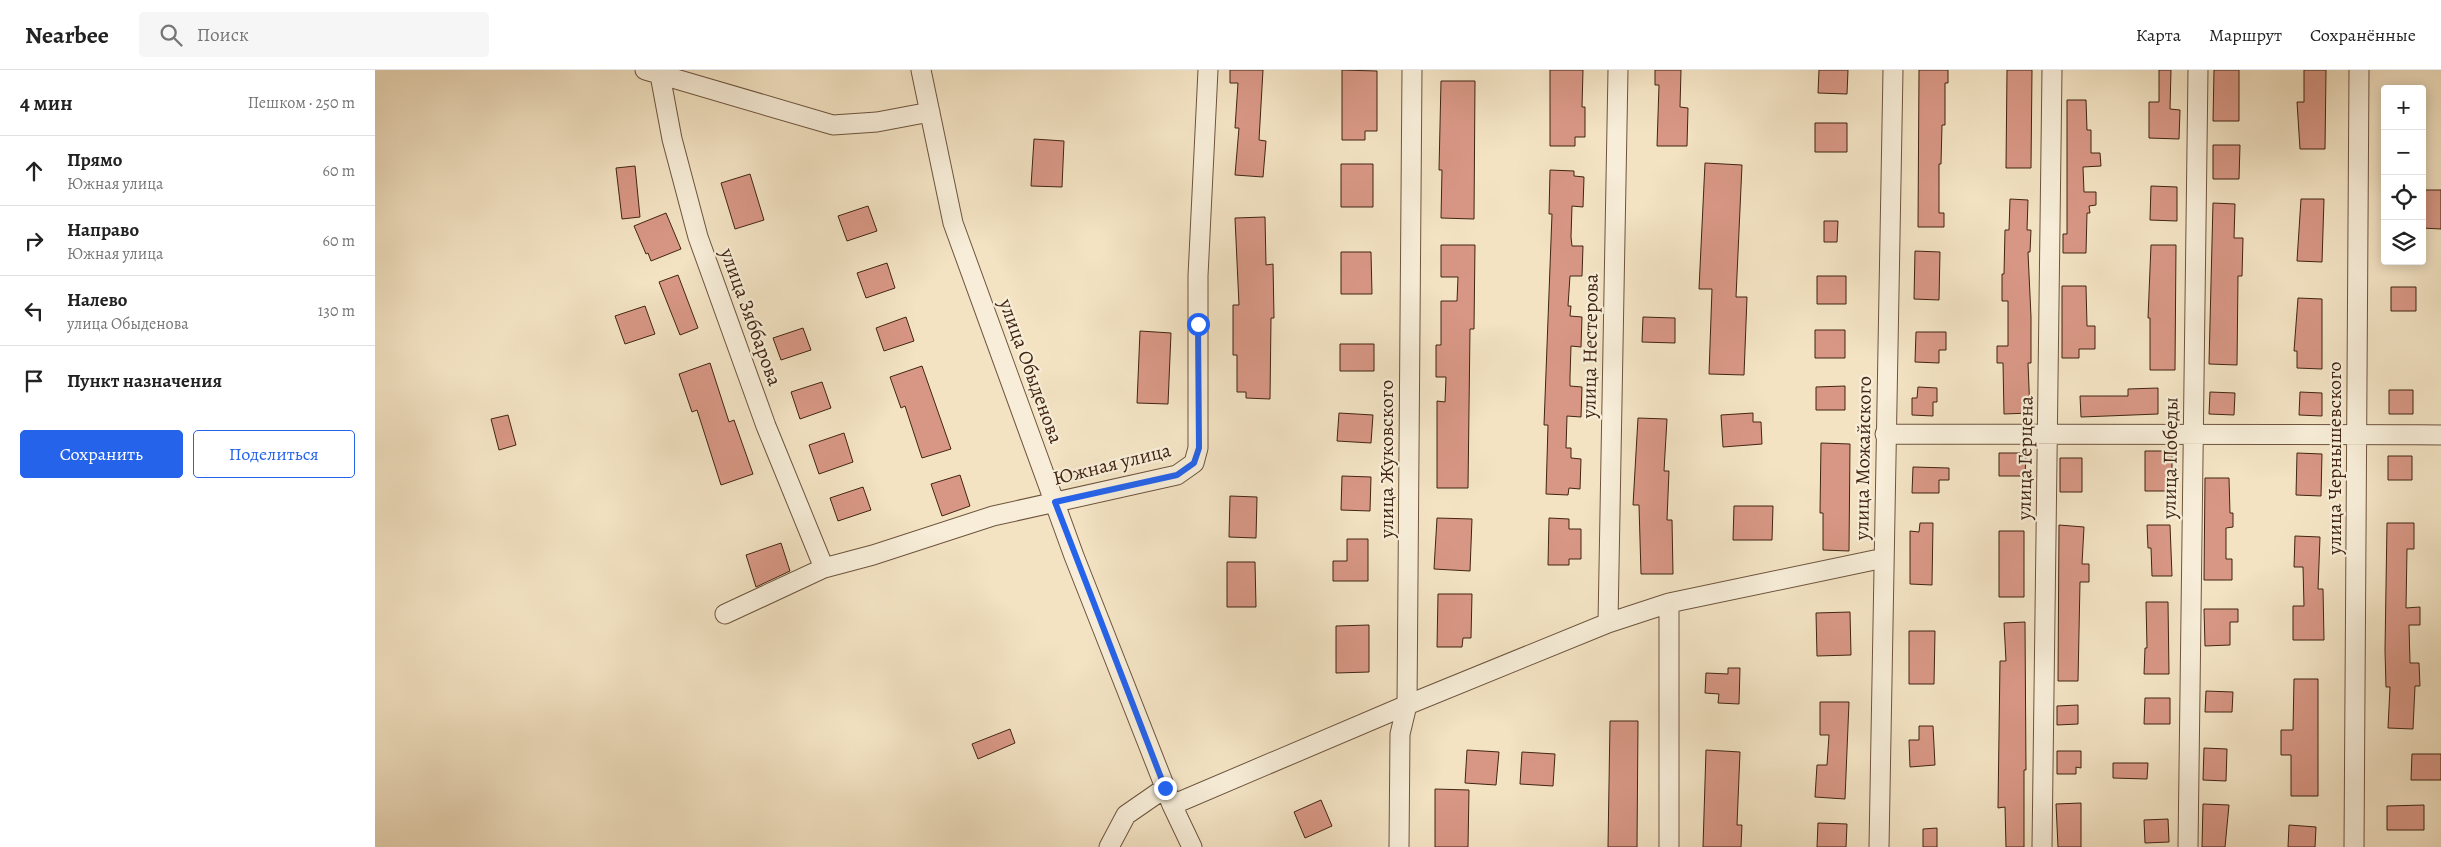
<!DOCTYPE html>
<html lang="ru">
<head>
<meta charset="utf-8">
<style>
  :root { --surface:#fff; --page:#f6f6f6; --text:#222; --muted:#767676; --line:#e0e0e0; --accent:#2563eb }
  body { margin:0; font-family:Alegreya,serif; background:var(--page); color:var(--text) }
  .controls { position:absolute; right:15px; top:15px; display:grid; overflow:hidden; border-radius:5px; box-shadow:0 2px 12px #0003 }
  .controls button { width:45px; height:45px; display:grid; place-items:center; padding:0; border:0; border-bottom:1px solid var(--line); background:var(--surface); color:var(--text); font:25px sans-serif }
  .stop { position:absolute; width:15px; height:15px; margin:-11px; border:4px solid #2563eb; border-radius:50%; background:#fff }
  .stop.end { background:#2563eb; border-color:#fff; box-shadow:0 1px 5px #0008 }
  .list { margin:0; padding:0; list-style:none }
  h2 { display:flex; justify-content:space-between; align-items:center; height:65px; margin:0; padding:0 20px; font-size:21px }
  h2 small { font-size:16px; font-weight:400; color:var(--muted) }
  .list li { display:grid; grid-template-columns:32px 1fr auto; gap:15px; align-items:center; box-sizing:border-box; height:70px; padding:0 20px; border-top:1px solid var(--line) }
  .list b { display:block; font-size:19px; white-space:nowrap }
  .list p { margin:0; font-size:16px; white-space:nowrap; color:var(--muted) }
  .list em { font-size:16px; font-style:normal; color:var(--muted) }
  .actions { display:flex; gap:10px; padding:15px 20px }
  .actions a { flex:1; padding:11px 0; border:1px solid var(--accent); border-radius:5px; text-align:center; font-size:18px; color:var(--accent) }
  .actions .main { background:var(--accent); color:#fff }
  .icon { flex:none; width:28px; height:28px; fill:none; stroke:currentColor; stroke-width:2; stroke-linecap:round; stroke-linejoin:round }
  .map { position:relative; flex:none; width:2066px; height:777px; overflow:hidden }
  header { display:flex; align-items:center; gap:30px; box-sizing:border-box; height:70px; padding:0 25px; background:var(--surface); border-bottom:1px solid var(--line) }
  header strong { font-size:24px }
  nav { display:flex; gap:28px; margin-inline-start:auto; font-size:18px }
  .search { width:350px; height:45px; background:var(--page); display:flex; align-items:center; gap:12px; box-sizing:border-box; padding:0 18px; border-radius:5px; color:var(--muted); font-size:19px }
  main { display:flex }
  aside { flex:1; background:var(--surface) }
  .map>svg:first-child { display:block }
  .building { fill:#d89785; stroke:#412512 }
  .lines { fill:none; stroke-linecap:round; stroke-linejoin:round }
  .minor-casing { stroke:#6e543e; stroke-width:21 }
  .minor { stroke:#f7edd8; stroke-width:19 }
  .route { stroke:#2563eb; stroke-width:6 }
  .labels { text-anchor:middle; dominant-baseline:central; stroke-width:4.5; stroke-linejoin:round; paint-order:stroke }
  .street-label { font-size:20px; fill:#412512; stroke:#f7edd8 }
</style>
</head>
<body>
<header>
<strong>Nearbee</strong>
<div class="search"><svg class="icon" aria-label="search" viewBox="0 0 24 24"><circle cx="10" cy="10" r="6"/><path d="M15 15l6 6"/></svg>Поиск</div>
<nav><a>Карта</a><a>Маршрут</a><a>Сохранённые</a></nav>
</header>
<main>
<aside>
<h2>4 мин<small>Пешком · 250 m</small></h2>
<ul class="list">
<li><svg class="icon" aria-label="ahead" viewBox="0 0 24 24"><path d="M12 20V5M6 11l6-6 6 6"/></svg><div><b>Прямо</b><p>Южная улица</p></div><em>60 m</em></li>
<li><svg class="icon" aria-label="right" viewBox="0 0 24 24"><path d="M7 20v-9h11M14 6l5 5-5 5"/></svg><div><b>Направо</b><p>Южная улица</p></div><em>60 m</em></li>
<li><svg class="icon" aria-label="left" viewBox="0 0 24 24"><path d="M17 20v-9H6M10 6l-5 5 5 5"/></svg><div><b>Налево</b><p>улица Обыденова</p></div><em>130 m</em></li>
<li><svg class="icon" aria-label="arrive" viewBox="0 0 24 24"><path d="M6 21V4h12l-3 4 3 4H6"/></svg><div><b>Пункт назначения</b></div></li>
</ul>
<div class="actions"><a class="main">Сохранить</a><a>Поделиться</a></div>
</aside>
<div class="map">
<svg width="2066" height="777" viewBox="0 0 2066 777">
  <rect width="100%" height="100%" fill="#f3e3c3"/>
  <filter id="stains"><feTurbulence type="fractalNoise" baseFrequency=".004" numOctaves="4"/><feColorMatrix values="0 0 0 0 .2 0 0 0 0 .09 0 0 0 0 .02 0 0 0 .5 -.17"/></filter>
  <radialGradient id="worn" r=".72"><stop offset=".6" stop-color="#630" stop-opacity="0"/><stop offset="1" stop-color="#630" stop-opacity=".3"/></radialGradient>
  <!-- building -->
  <path class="building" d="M855,0H888L884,70L891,71L888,107L860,105L864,58H860L863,13H855Z
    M967,0L1002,1V61H990V70H967Z
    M1175,0H1208L1207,37H1210V67H1200V76H1175Z
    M1280,0H1306L1305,37L1313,38L1312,76H1282L1284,15H1280Z
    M1444,0H1473L1472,24L1443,23Z
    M1544,0H1573V13H1570V55H1567L1566,94H1564V143H1569V157H1543Z
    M1632,0H1657L1656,98H1631Z
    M1784,0H1796L1795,39L1805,40L1804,69L1774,68V32H1784Z
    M1839,0H1864V51H1838Z
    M1929,0H1951L1950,79H1925L1922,32H1929Z
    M1066,11H1100L1099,149L1066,148L1067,100H1064Z
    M1692,30H1711L1712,60H1716V83H1725L1726,96L1708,97L1709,122H1721V135L1714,136L1715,143H1712L1711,183H1688V164H1692Z
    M1440,53H1472V82H1440Z
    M659,69L689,71L687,117L656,116Z
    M1838,75H1865L1864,109H1838Z
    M1330,93L1367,95L1361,227H1372L1369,305L1334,304L1337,219H1324Z
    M966,94H998V137H966Z
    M260,96L265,147L247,149L241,98Z
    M1175,100L1199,101V106L1209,107L1208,137L1197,136L1196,167L1197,176H1208L1207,206H1195L1193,236H1196L1195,246L1207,247L1206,277L1196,276L1195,307V316L1207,317L1206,347L1192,346L1191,378H1196V388L1206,389L1205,419L1194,418L1193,425L1171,424L1173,355H1169L1177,144H1174Z
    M375,104L389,150L360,159L346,113Z
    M1776,116L1802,117V151L1775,150Z
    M2047,120H2066V159L2047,158Z
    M1635,129L1653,130L1652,160H1656L1655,182H1653L1656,247V293H1653L1655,343L1629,344L1628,293H1622V276H1633V231H1627V204H1629L1630,160H1634Z
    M1926,129H1949L1947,192L1922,191Z
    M1838,133L1860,134L1859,168H1868L1867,206H1863L1862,295L1834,294Z
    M493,136L502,161L472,171L463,146Z
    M291,143L306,179L276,191L273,183L271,184L259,156Z
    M890,147L891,195L898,194L899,248H896L895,329L871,328V322H862V285H858V235H864L860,148Z
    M1449,151H1463L1462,172H1449Z
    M1066,175H1100L1099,259H1095L1093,418H1062V331L1070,332L1071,307H1061V275H1066V231H1082L1083,207H1066Z
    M1776,175H1801L1800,300H1775V248H1773Z
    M1540,181L1565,182L1564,230L1539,229Z
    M966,182H996L997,224H966Z
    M512,193L520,218L491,228L482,203Z
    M303,205L323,258L305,265L284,212Z
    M1442,206H1471V234H1442Z
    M1687,216H1711L1712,256H1720V279H1704V288H1687Z
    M2016,217H2041V241H2016Z
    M1923,228L1947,229V299L1922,298V281H1919Z
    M270,236L280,264L250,274L240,246Z
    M531,247L539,271L509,281L501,258Z
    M1268,247L1300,248V273L1267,272Z
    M428,258L436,280L406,290L398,268Z
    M1440,260H1470V288H1440Z
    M765,261L796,263L793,334L762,333Z
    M1541,262H1571V280H1564V293L1540,292Z
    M965,274H999V301H965Z
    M335,293L354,352L359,350L378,404L346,415L322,340L317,342L304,304Z
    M547,296L576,379L547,388L530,336L526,338L515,307Z
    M447,312L456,338L425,349L416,322Z
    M1470,316V340H1441V317Z
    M1543,317L1562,318V332H1558V346L1537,345V328H1542Z
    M1783,318V344L1706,347L1705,326H1753V319Z
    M2014,320H2038V344H2014Z
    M1835,322L1860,323L1859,345L1834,344Z
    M1925,322L1947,323V346L1924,345Z
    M964,343L998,345L996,373L962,371Z
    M1378,343V352H1386L1387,374L1348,377L1346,345Z
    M133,345L141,375L124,380L116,349Z
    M1263,348L1292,349L1289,401H1294L1292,450H1297L1298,504H1266L1264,435H1258Z
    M469,363L478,392L444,404L434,375Z
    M1446,373L1475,374L1474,481L1448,480V443H1445Z
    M1770,381H1797V421H1770Z
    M1624,383H1651L1650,406H1624Z
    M1922,383L1947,384L1946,426L1921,425Z
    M2013,386H2037V410H2013Z
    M1685,388H1707V422H1685Z
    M1538,397L1574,398V410H1564V423H1537Z
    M585,405L595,436L567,446L556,414Z
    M967,406L996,407L995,441L966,440Z
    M1830,408H1854L1855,443H1858V457L1851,458V489H1857V510H1829Z
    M488,417L496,440L463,451L455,428Z
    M855,426L882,427L881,468L854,467Z
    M1359,436H1398L1397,470H1358Z
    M1062,448L1097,449L1095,501L1059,499Z
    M1174,448L1194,449V459H1206V489H1194V495H1173Z
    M1545,453H1558L1557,515L1535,514V461L1544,462Z
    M2012,453H2039V479H2032L2031,538L2045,537V555H2034L2035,593H2044L2045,616H2040L2038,659L2013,658L2015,617H2011L2010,580Z
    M1684,455L1709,457L1707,494H1714V512H1705L1703,611H1683Z
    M1772,455H1795L1797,506H1777L1776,478H1773Z
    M1624,461H1649V527H1624Z
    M1920,466L1945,467L1943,519H1948L1949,570H1918V536H1929L1928,497H1919Z
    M972,469H993V511H958V491H972Z
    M406,473L415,501L381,517L371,485Z
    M852,492H880L881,537H852Z
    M1063,524H1097L1096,568H1088L1087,577H1062Z
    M1771,532H1793L1794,604H1769L1770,578H1772Z
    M1829,539H1863V552H1855V575L1830,576Z
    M1475,542L1476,585L1442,586L1441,543Z
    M1650,552L1651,700H1649V777H1631L1630,737L1623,738L1625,591H1631L1629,553Z
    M994,555V602L961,603V556Z
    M1534,561H1560L1559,614H1534Z
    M1353,598H1365L1364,634L1343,633L1344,624L1330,623L1331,603L1353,604Z
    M1919,609H1943V726H1916V685H1906V660H1918Z
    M1831,621L1858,622L1857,642H1830Z
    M1770,628H1795V654H1769Z
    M1445,632H1474L1470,729L1440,727L1442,695H1452L1454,665H1445Z
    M1703,635V654L1682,655V636Z
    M1235,651H1263L1262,777H1233Z
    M1544,656H1558L1560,695L1535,697L1534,670H1544Z
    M635,659L640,673L603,689L597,674Z
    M1829,678L1852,679L1851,711L1828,710Z
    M1092,680L1124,682L1121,715L1090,713Z
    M1331,680L1365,682L1362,755H1367L1366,777H1328Z
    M1682,681H1706V698L1701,697V704H1682Z
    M1147,682L1180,684L1178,716L1145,714Z
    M2037,684H2066V710H2036Z
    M1738,693H1773L1772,709L1738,708Z
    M1060,719L1094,720L1093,777H1060Z
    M946,730L957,756L930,768L919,742Z
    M1706,733V777H1683L1681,734Z
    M1828,734L1854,735L1850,777H1827Z
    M2049,735V760H2012V736Z
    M1793,749L1794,772L1770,773L1769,750Z
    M1443,753L1472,754L1471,777H1442Z
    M1914,755L1941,757L1940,777H1913Z
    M1562,758V777H1548V759Z"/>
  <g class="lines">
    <!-- minor casing -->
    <g class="minor-casing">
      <path id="minor" d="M270,0L458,55L502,52L555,42
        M546,0L578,153L699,486L797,735L817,777
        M285,5L297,69L323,167L391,356L449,498
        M1510,364C1696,366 1881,363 2066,365
        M350,544L449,498L498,485L618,446L802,405L819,393L823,378V206L833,0
        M1233,553L1243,0
        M797,735L1032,635L1233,553L1294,533L1509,488
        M734,777L751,745L790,718
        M1024,777L1025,664L1032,635L1037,0
        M1294,777V533
        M1504,777L1518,0
        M1667,777L1677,0
        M1813,777L1823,0
        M1979,777L1984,0"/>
    </g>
    <!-- minor -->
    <use href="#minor" class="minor"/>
  </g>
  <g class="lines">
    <!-- route -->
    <path class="route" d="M790,718L680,432L802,405L819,393L824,378L823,254"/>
  </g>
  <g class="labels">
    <!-- street labels -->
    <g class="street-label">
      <text transform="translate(376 247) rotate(70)">улица Зяббарова</text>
      <text transform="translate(1215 276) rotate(-89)">улица Нестерова</text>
      <text transform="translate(656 301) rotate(70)">улица Обыденова</text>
      <text transform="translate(1488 388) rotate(-89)">улица Можайского</text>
      <text transform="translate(1650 388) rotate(-89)">улица Герцена</text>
      <text transform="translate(1795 388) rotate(-89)">улица Победы</text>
      <text transform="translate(1959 388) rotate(-90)">улица Чернышевского</text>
      <text transform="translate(1011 389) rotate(-90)">улица Жуковского</text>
      <text transform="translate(737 394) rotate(-14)">Южная улица</text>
    </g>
  </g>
  <rect width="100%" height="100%" filter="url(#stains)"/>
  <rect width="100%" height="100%" fill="url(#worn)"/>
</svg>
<div class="controls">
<button>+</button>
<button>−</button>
<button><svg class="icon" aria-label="locate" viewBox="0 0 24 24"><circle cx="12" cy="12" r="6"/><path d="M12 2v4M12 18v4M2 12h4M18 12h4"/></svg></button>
<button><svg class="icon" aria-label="layers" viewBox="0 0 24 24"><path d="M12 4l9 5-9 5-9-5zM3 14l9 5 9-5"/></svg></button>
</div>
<div class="stop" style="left:823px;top:254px"></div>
<div class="stop end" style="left:790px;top:718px"></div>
</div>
</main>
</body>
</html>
